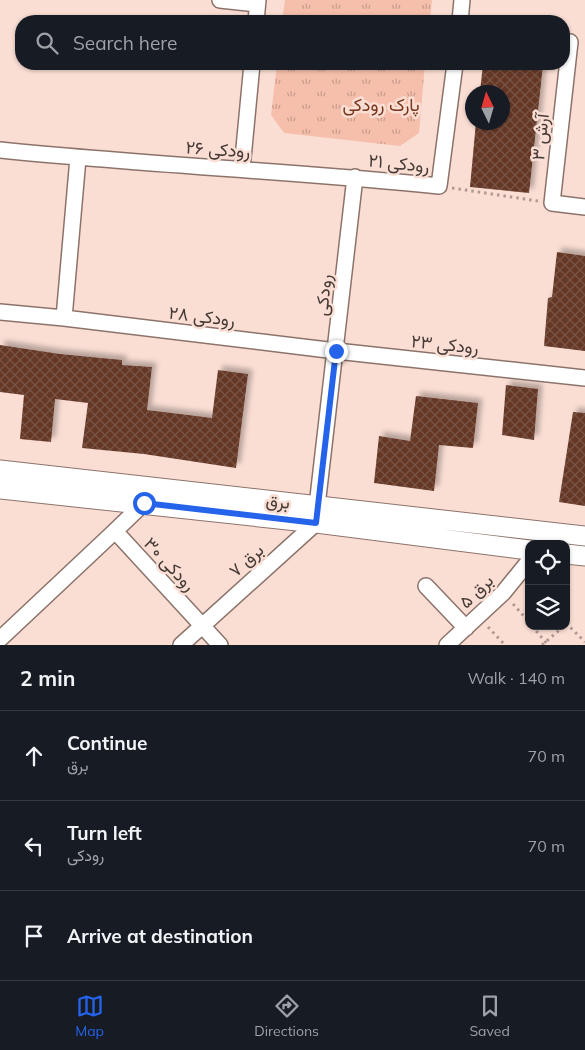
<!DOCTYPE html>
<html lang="en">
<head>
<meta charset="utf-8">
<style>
  :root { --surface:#171b24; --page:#242831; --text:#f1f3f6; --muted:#9ea1a6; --line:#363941; --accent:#2563eb }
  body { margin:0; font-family:Mulish,Vazirmatn,sans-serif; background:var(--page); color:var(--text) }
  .controls { position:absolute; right:15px; bottom:15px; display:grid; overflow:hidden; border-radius:10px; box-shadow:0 1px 4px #0004 }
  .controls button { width:45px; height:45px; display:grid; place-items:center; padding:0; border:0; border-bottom:1px solid var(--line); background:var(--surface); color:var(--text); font:25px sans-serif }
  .compass { position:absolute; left:465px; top:85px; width:45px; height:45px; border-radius:50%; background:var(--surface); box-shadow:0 1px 4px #0004; rotate:355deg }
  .stop { position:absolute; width:15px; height:15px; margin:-11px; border:4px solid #2563eb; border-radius:50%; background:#fff }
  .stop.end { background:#2563eb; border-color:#fff; box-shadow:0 1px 5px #0008 }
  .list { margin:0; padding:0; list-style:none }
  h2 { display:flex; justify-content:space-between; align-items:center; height:65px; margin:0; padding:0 20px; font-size:21px }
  h2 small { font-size:16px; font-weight:400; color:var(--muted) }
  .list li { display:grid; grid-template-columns:32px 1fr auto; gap:15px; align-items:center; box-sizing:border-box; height:90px; padding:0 20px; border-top:1px solid var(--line) }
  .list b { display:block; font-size:19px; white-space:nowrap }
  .list p { margin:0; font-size:16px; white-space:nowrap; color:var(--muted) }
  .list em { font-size:16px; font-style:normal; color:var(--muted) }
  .icon { flex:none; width:28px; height:28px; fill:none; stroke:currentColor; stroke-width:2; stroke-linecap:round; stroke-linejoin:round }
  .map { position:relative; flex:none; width:585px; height:645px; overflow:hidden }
  .search { position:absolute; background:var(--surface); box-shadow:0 1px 4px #0004; left:15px; right:15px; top:15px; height:55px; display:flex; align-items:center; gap:12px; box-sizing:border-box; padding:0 18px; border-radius:20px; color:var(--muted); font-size:19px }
  .sheet { height:335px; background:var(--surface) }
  nav { display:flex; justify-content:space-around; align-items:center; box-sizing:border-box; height:70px; border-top:1px solid var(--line); background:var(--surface); font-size:14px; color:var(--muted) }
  nav a { display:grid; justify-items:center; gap:2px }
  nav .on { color:var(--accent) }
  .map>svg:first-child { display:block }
  .grass { fill:url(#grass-tufts) }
  .building { fill:url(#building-cross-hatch); filter:url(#shadow) }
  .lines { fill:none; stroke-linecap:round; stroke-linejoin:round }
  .minor-casing { stroke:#8c736a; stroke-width:18 }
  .tertiary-casing { stroke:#8c736a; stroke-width:21 }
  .path { stroke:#af9a93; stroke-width:3; stroke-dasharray:2.5 4; stroke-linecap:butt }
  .minor { stroke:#fff; stroke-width:15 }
  .tertiary { stroke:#fff; stroke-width:19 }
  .route { stroke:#2563eb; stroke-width:6 }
  .labels { text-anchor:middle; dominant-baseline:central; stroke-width:5; stroke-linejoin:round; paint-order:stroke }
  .park-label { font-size:18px; fill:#78361c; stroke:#faded4 }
  .street-label { font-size:18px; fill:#453a35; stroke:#faded4 }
</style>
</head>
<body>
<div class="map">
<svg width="585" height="645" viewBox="0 0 585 645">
  <defs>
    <pattern id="grass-tufts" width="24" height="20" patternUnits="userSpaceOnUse" patternTransform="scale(1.25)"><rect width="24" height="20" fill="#f6bfab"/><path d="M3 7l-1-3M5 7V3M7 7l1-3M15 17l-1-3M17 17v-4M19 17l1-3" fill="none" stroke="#c99c8c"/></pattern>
    <pattern id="building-cross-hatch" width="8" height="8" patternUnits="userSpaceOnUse" patternTransform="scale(1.25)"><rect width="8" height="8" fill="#653827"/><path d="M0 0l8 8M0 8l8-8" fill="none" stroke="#795446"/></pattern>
    <filter id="shadow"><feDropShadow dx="4.5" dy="-4.5" stdDeviation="2.5" flood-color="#0004"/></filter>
  </defs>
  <rect width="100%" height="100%" fill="#faded4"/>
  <!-- grass -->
  <path class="grass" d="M285,0H432L430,21H282Z
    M277,64H425L419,133L400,146L284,133L271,115Z"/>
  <!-- building -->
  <path class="building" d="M483,64L543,65L529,193L470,187L476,122H502V92H480Z
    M557,252L585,256V351L544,346L548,298L552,297Z
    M0,345L60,354L122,360V365L152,367L147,410L180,414L212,418L218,370L248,374L236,468L144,454L82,448L88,403L55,399L51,442L20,439L24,395L0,392Z
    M506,385L538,389L534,440L502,435Z
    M416,396L478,403L473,448L439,445L434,491L374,483L379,436L410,441Z
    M573,412L585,413V506L559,502Z"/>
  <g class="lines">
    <!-- minor casing -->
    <g class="minor-casing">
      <path id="minor" d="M220,0L257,4
        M256,21L258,0
        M460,21L462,0
        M570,42L552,203L585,207
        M0,150C146,165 293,171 439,186L455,64
        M242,169L252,64
        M0,312L64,318L336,351L585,378
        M64,318L78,158
        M317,506L355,177
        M115,531L144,503
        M426,586L466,628
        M0,639L115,531L220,645
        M181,645L316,523
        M447,645L503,593L529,561"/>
    </g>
    <!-- tertiary casing -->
    <g class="tertiary-casing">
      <path id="tertiary" d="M0,470L585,536
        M0,489L316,523L529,550
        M566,554L585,556"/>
    </g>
    <!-- path -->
    <path class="path" d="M452,188L538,201
      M513,604L529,622
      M566,623L585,642
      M532,626L548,645
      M488,627L505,645
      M542,645L564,626"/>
    <!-- minor -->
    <use href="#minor" class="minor"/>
    <!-- tertiary -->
    <use href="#tertiary" class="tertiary"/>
  </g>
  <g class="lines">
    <!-- route -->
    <path class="route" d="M144,503L316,523L336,351"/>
  </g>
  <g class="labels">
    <!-- park labels -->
    <g class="park-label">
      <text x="381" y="104">پارک رودکی</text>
    </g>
    <!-- street labels -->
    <g class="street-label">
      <text transform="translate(540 137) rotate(-84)">آرش ۳</text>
      <text transform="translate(218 149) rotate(4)">رودکی ۲۶</text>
      <text transform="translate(399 163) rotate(6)">رودکی ۲۱</text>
      <text transform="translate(323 295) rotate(-84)">رودکی</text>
      <text transform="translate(202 316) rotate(7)">رودکی ۲۸</text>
      <text transform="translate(445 344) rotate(6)">رودکی ۲۳</text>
      <text transform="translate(278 501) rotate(6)">برق</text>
      <text transform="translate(246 560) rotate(-42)">برق ۷</text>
      <text transform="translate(170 564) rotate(47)">رودکی ۳۰</text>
      <text transform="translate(476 591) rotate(-45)">برق ۵</text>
    </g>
  </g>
</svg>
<div class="controls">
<button><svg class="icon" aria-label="locate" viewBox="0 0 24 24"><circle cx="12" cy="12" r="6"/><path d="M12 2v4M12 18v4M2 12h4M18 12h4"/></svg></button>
<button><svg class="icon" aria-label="layers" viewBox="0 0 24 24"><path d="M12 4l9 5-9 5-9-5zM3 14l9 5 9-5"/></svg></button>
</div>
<svg class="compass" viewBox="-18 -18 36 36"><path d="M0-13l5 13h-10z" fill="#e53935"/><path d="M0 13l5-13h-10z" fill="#9ea1a6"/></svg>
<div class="stop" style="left:144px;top:503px"></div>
<div class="stop end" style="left:336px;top:351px"></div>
<div class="search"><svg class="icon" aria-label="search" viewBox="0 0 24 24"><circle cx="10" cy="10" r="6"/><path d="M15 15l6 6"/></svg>Search here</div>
</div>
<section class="sheet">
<h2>2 min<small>Walk · 140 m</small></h2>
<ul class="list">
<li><svg class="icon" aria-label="ahead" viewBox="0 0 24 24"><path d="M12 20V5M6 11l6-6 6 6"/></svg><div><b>Continue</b><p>برق</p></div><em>70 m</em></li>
<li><svg class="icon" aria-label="left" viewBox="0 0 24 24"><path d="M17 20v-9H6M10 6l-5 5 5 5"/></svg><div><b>Turn left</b><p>رودکی</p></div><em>70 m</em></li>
<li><svg class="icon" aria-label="arrive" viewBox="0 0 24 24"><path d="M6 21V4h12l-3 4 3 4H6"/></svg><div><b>Arrive at destination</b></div></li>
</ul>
</section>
<nav>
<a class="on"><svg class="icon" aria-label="map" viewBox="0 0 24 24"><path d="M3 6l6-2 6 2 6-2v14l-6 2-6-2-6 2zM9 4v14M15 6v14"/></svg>Map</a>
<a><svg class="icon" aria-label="directions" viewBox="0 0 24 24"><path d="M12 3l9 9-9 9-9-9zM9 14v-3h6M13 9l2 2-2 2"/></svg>Directions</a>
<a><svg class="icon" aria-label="saved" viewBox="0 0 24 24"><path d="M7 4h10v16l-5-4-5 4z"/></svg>Saved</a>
</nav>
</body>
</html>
